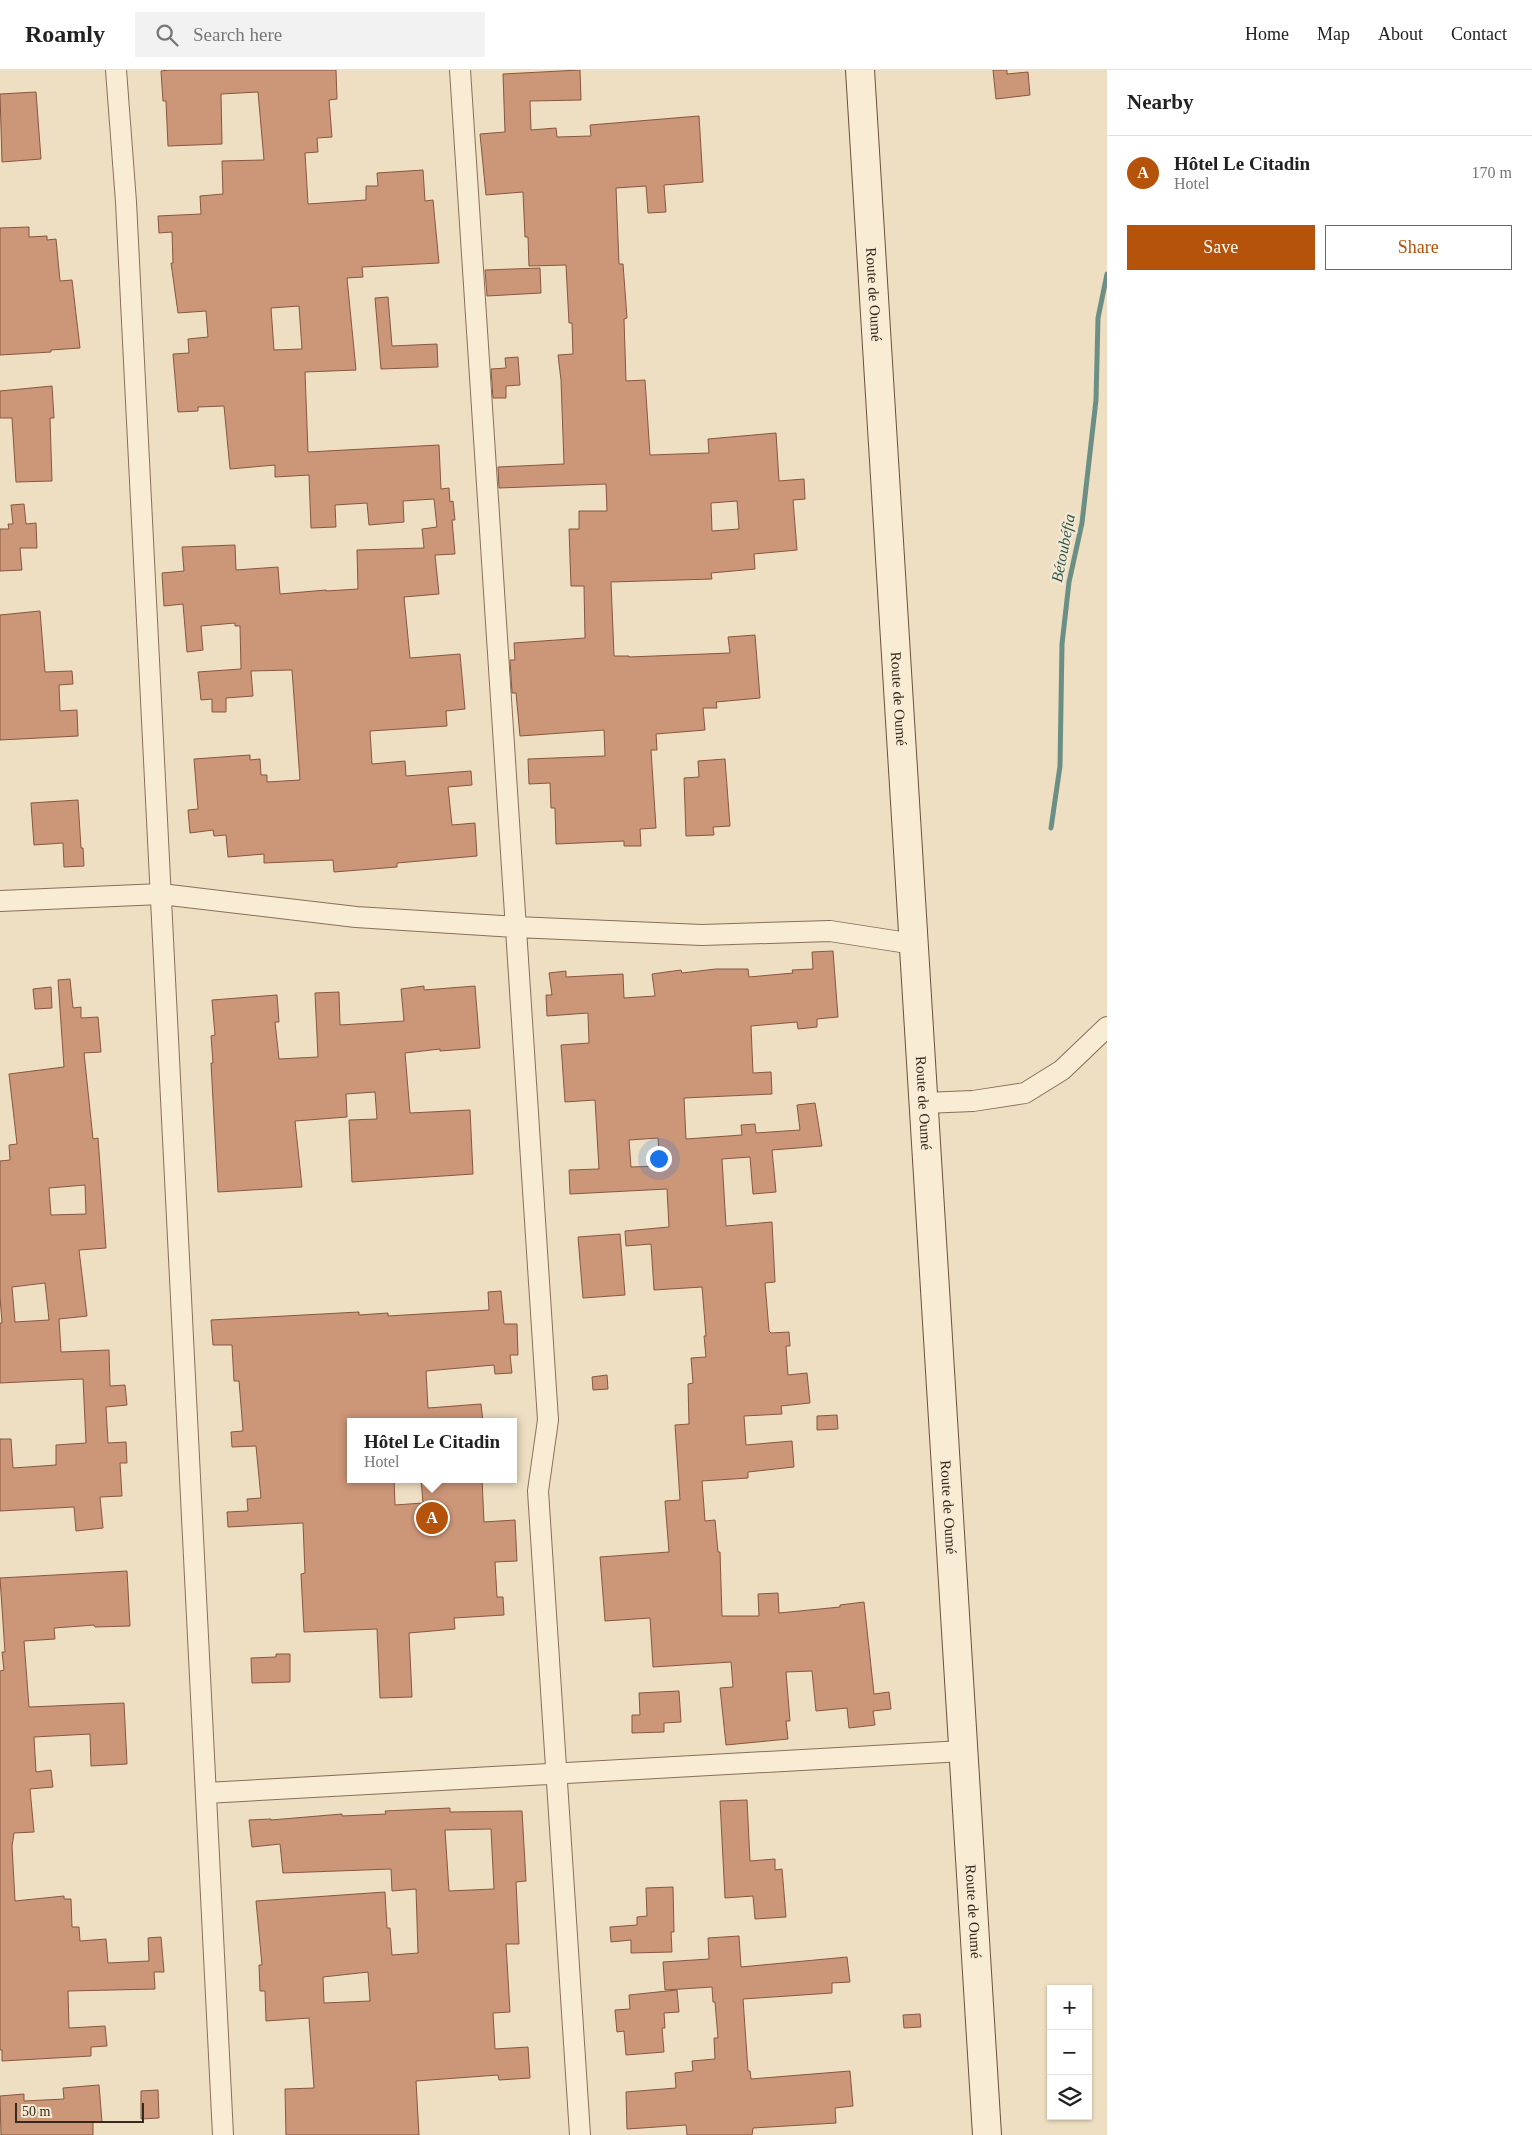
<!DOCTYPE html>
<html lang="en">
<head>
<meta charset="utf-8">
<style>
  :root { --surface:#fff; --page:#f2f2f2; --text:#222; --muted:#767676; --line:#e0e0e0; --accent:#b45309 }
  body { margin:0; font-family:"Times New Roman",serif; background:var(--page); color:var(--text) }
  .controls { position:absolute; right:15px; bottom:15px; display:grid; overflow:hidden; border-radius:0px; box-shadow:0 1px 4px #0004 }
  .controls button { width:45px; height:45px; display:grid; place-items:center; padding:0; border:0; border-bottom:1px solid var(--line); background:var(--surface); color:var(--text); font:25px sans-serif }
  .scale { position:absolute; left:15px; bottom:12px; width:129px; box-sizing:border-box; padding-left:5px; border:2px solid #38291d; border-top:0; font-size:14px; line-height:18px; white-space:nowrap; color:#38291d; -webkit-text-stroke:4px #f5e9d2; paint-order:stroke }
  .you { position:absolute; left:658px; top:1088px; width:18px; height:18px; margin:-12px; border:4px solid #fff; border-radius:50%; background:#1a73e8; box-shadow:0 0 0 8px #1a73e833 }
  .badge { display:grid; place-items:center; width:32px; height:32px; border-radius:50%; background:var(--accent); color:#fff; font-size:16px; font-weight:700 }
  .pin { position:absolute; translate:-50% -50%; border:2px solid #fff; box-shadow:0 1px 5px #0006 }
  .popup { position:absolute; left:347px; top:1348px; width:170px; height:65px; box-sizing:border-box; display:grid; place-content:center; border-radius:0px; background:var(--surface); filter:drop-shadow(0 1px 4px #0005); font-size:16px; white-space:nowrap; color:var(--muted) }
  .popup b { font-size:19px; color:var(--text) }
  .popup::after { content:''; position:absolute; left:50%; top:100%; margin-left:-10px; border:10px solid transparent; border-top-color:var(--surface) }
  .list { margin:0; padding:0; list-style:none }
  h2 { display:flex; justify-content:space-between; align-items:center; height:65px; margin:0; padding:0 20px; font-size:21px }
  h2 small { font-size:16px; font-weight:400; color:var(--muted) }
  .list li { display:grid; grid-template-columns:32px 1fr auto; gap:15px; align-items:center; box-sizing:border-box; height:75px; padding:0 20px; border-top:1px solid var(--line) }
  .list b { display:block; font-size:19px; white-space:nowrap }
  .list p { margin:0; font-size:16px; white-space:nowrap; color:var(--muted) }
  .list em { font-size:16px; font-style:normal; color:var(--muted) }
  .actions { display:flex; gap:10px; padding:15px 20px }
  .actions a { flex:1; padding:11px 0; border:1px solid var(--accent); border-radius:0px; text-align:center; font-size:18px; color:var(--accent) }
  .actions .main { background:var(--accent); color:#fff }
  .icon { flex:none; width:28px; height:28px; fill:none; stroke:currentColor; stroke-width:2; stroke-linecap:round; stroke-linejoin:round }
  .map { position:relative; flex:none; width:1107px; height:2065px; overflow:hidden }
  header { display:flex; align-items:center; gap:30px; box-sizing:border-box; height:70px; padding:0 25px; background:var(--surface); border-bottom:1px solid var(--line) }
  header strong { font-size:24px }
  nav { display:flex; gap:28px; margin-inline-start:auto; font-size:18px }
  .search { width:350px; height:45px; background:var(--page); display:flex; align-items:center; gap:12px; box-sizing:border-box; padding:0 18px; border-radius:0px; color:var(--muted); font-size:19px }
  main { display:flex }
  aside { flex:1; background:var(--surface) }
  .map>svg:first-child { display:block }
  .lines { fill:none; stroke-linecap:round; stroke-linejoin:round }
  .stream { stroke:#6b8f84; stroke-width:5 }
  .building { fill:#cc9678; stroke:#87573f; fill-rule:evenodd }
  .street-casing { stroke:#886f59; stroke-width:22 }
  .secondary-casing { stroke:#6a513c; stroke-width:30 }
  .street { stroke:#f9ecd5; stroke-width:20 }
  .secondary { stroke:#f9ecd5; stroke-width:28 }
  .labels { text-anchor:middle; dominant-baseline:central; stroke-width:4.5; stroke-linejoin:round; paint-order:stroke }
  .street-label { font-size:15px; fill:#38291d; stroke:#f5e9d2 }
  .water-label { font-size:16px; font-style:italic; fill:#2d5752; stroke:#f5e9d2 }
</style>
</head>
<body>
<header>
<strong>Roamly</strong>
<div class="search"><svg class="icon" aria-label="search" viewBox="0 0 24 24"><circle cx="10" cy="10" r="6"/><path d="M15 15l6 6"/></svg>Search here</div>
<nav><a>Home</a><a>Map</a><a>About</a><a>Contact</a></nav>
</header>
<main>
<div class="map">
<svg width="1107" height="2065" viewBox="0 0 1107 2065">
  <rect width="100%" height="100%" fill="#eedec2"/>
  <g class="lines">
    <!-- stream -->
    <path class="stream" d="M1051,758L1060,696L1062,574L1069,512L1082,453L1096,330L1098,248L1107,204"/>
  </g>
  <!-- building -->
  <path class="building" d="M169,0H336L337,29L329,30L332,67L317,68L318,82L305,83L308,134L366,130V116H378L377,103L423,100L425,131L433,130L439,193L362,197L363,207L347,208L356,300L305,302L308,382L439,375L441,419L449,418L450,432L453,431L455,450H452L455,484L435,485L439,524L404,527L410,588L460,584L465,639L446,641L447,656L370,661L372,694L405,691L406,706L471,701L472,715L448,717L452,755L475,753L477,786L397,793V797L334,802L333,790L264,793V784L228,787L226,765L214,766L213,760L190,763L188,740L198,739L194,689L250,685V690L260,689L261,705H267V712L300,710L292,600L251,601L253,626L226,628V642H212V629L201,630L198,602L241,599L240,556H235V553L201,556L203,580L187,582L183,534L164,536L162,503L184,501L182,477L235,475L236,500L278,497L280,524L326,520V521L358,519L357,480L424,478L422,459L437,457L434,429L403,431L404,452L369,455L367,433L335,435L336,457L311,458L309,405L275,407V395L230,399L224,336L198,337V341L178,342L173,284L189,283L188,269L208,267L206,241L178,243L171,193H173L172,162L159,163L158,146L201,144L200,126L223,124L222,91L264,90L258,22L221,24L222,74L168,76L166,31H163L161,1ZM299,236L302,279L274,280L271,238Z
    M580,0L581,30L530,31L531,60L556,58L557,67L591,66L590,55L699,46L703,112L664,115L666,142L648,143L646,116L616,118L619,194H623L627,248L624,249L626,311L645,310L650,385L709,383L708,369L776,363L779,411L804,409L805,429L793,430L797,480L754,484L755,499L711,503L712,509L611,512L614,586H629V587L730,583L728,567L755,565L760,628L716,632L717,638H703L705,660L656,664L657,680H651L656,758L640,759L641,776H624V771L556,774L555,738H551L550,713L529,714L528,689L605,686L604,660L520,666L516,623H512L510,590H515L514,573L585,568L584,516H571L569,459H579V441H607L606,414L499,418L498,397L564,394L561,310L558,285L573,284L572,253H569L566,195L529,196L528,167H525L523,122L486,125L480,64L505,62L503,4ZM737,431L739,459L712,461L711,433Z
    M993,0H1007V4L1028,2L1030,25L996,29Z
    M36,22L41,89L2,92L0,24Z
    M29,157V167L47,166V170L56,169L60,211L72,210L80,278L51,280V282L0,285V158Z
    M540,198L541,223L487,226L485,200Z
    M388,227L392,276L437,274L438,297L381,299L375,228Z
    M518,287L520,315L506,316V328H493L491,299L506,298L505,288Z
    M52,316L54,348H50L52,411L16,412L12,348H0V321Z
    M24,434L26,454L36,453L37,478H20L22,500L0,501V459H9L8,454H13L11,435Z
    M40,541L45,602L72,601L73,614L59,615L60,641L77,640L78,666L0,670V545Z
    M725,689L730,756L713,757L714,765L686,766L684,708L699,707L698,691Z
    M78,730L81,778H83L84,796L64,797L63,773L34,775L31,733Z
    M833,881L838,947L817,949V957L798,959L797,952L751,956L753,1003L771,1002L772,1024L684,1028L686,1069L742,1065L741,1055L755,1054L756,1063L800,1060L797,1035L815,1033L822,1076L772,1080L776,1122L753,1124L750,1087L722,1089L726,1156L772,1152L775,1212L765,1213L769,1261L771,1263L789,1262L790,1276H786L788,1305L807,1303L810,1333L781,1336L782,1344L744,1346L746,1375L792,1371L794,1397L748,1402V1408L702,1411L705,1451L715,1450L718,1482H720L722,1546H759L758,1524L778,1523L779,1543L840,1537V1535L864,1532L874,1624L889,1622L891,1639L873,1641L875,1655L849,1658L847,1638L816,1641L812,1601L786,1602L790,1651H786L788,1669L726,1675L720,1618L733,1617L731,1592L653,1597L650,1548L605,1551L600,1487L669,1482L665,1431L680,1430L675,1355L689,1354L688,1314L693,1313L691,1288L706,1287L704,1266H706L702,1217L654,1220L651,1174L626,1176L625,1161L669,1157L667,1119L570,1124L569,1100L599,1099L595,1030L565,1032L561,975L589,973L588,943L547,946L546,925H552L549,903L566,901V907L623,904L624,928L655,926L652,904L681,900L682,903L716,899H748L749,907L793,903L792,900L813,899L812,882ZM658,1068L660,1096L631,1097L629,1070Z
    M70,909L73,938L81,937V948L98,947L101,982L84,983L93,1069L98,1068L106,1178L79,1180L87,1246L59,1249L61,1282L109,1280L110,1316L125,1315L127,1335L106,1337L108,1373L126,1372L127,1393H120L122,1426L100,1427L103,1458L76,1461L74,1437L0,1441V1369H11L13,1398L56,1395V1375L86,1373L83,1309L0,1313V1253H2L0,1227V1091L10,1090L9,1075L17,1074L9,1004L64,997L58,910ZM85,1115L86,1144L51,1145L49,1118ZM45,1213L49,1250L15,1252L12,1217Z
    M424,916V920L475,916L480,978L440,981V979L405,983L410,1043L470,1040L473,1104L352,1112L349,1050L377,1049L375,1022L346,1024L347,1047L295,1051L302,1117L218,1122L211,993H213L211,966L215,965L212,930L277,925L279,952H275L279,989L318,987L315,923L339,922L340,955L404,951L401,919Z
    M51,917L52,938L35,939L33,919Z
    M620,1164L625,1225L583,1228L578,1167Z
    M501,1221L504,1254H517L518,1285H510L512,1303L495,1304L494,1295L426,1301L428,1338L481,1334L483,1352H351V1409H394L395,1435L423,1433L421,1409H482L484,1452L515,1450L517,1491L495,1492L497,1527H503L504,1545L454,1548L455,1559L409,1563L412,1627L380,1628L377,1559L304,1562L301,1504L305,1503L303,1453L228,1457L227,1442L248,1441L247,1429L261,1428L256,1376L232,1377L231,1362L243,1361L239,1311H234L232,1275H213L211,1250L359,1242V1245L388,1243V1246L489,1240L488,1222Z
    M607,1305L608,1319L593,1320L592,1307Z
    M837,1345L838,1359L817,1360V1346Z
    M127,1501L130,1556L95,1557L94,1555L54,1558L55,1569L24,1571L29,1637L124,1633L127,1694L91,1696L90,1664L34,1667L36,1702L51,1700L53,1717L30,1719L34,1762L14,1763L12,1776L15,1831L64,1826V1829H71L72,1857H79L80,1871L106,1869L108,1893L149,1891L148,1868L161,1867L164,1902H154L155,1919L68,1921L69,1958L105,1956L107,1976L91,1977V1986L2,1991V1980H0V1601L4,1600L2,1582H5L0,1508Z
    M276,1584H290V1612L252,1613L251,1588L276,1587Z
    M679,1621L681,1652L664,1653V1662L632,1663V1645H640L639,1623Z
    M747,1730L750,1791L775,1789V1800L782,1799L786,1847L755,1849L753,1826L725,1828L720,1731Z
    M450,1738V1742L522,1741L526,1811L516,1812L519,1874H506L510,1942L493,1943L495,1979L528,1977L530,2008L499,2010L498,2005L416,2011L419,2065H286L285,2019L314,2018L309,1948L266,1951L265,1921H260L259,1895H262L256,1831L385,1822L387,1858H390L392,1885L418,1883L416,1819L392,1821L391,1799L283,1803L280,1774L252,1777L249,1750L271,1749V1750L342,1744V1746L386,1744L385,1741ZM491,1759L494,1819L449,1821L445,1760ZM368,1902L370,1931L324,1933L323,1907Z
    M673,1817L674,1862H671L672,1882L631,1883V1870L611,1872L610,1857L637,1855V1847L647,1846L646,1818Z
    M739,1866L741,1897L847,1887L850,1912L832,1913V1923L743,1929L748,2001H750L751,2009L850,2001L853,2036L835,2038L836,2053L753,2058L752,2065H687L686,2055L627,2059L626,2022L676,2018L675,2003L693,2001L692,1991L715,1989L714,1968H718L715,1932H713L712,1917L665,1920L663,1892L709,1889L708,1868Z
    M677,1920L679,1942L664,1943L665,1958H662L664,1982L626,1985L624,1961L617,1962L615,1940L630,1939L629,1925Z
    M920,1944L921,1957L904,1958L903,1945Z
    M99,2015L102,2052H93V2065H1L0,2026L24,2024V2031L64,2029L63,2018Z
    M158,2020L159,2048L141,2049V2021Z"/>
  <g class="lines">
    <!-- street casing -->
    <g class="street-casing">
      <path id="street" d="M116,0L126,132L223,2065
        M460,0L548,1350L538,1421L580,2065
        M0,831L161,824L356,847L516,857L702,865L830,861L914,874
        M924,1033L973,1031L1025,1023L1062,1000L1107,957
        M206,1723L963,1681"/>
    </g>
    <!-- secondary casing -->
    <g class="secondary-casing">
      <g id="secondary">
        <path id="s1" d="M860,0L987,2065"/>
      </g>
    </g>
    <!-- street -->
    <use href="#street" class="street"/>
    <!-- secondary -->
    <use href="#secondary" class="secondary"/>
  </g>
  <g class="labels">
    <!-- street labels -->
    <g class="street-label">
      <text stroke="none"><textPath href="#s1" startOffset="225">Route de Oumé</textPath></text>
      <text stroke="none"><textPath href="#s1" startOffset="630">Route de Oumé</textPath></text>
      <text stroke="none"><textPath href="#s1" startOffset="1035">Route de Oumé</textPath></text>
      <text stroke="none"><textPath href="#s1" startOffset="1440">Route de Oumé</textPath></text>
      <text stroke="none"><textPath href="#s1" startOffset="1845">Route de Oumé</textPath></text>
    </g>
    <!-- water labels -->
    <g class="water-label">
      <text transform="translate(1063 478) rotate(-79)">Bétoubéfia</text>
    </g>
  </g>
</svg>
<div class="controls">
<button>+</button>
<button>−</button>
<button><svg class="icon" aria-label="layers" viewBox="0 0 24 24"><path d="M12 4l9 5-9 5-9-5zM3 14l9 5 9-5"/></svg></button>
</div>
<div class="scale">50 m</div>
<div class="you"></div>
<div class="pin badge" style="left:432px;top:1448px">A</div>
<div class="popup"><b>Hôtel Le Citadin</b>Hotel</div>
</div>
<aside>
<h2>Nearby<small></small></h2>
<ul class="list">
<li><span class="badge">A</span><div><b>Hôtel Le Citadin</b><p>Hotel</p></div><em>170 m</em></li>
</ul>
<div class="actions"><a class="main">Save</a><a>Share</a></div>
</aside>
</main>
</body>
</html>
